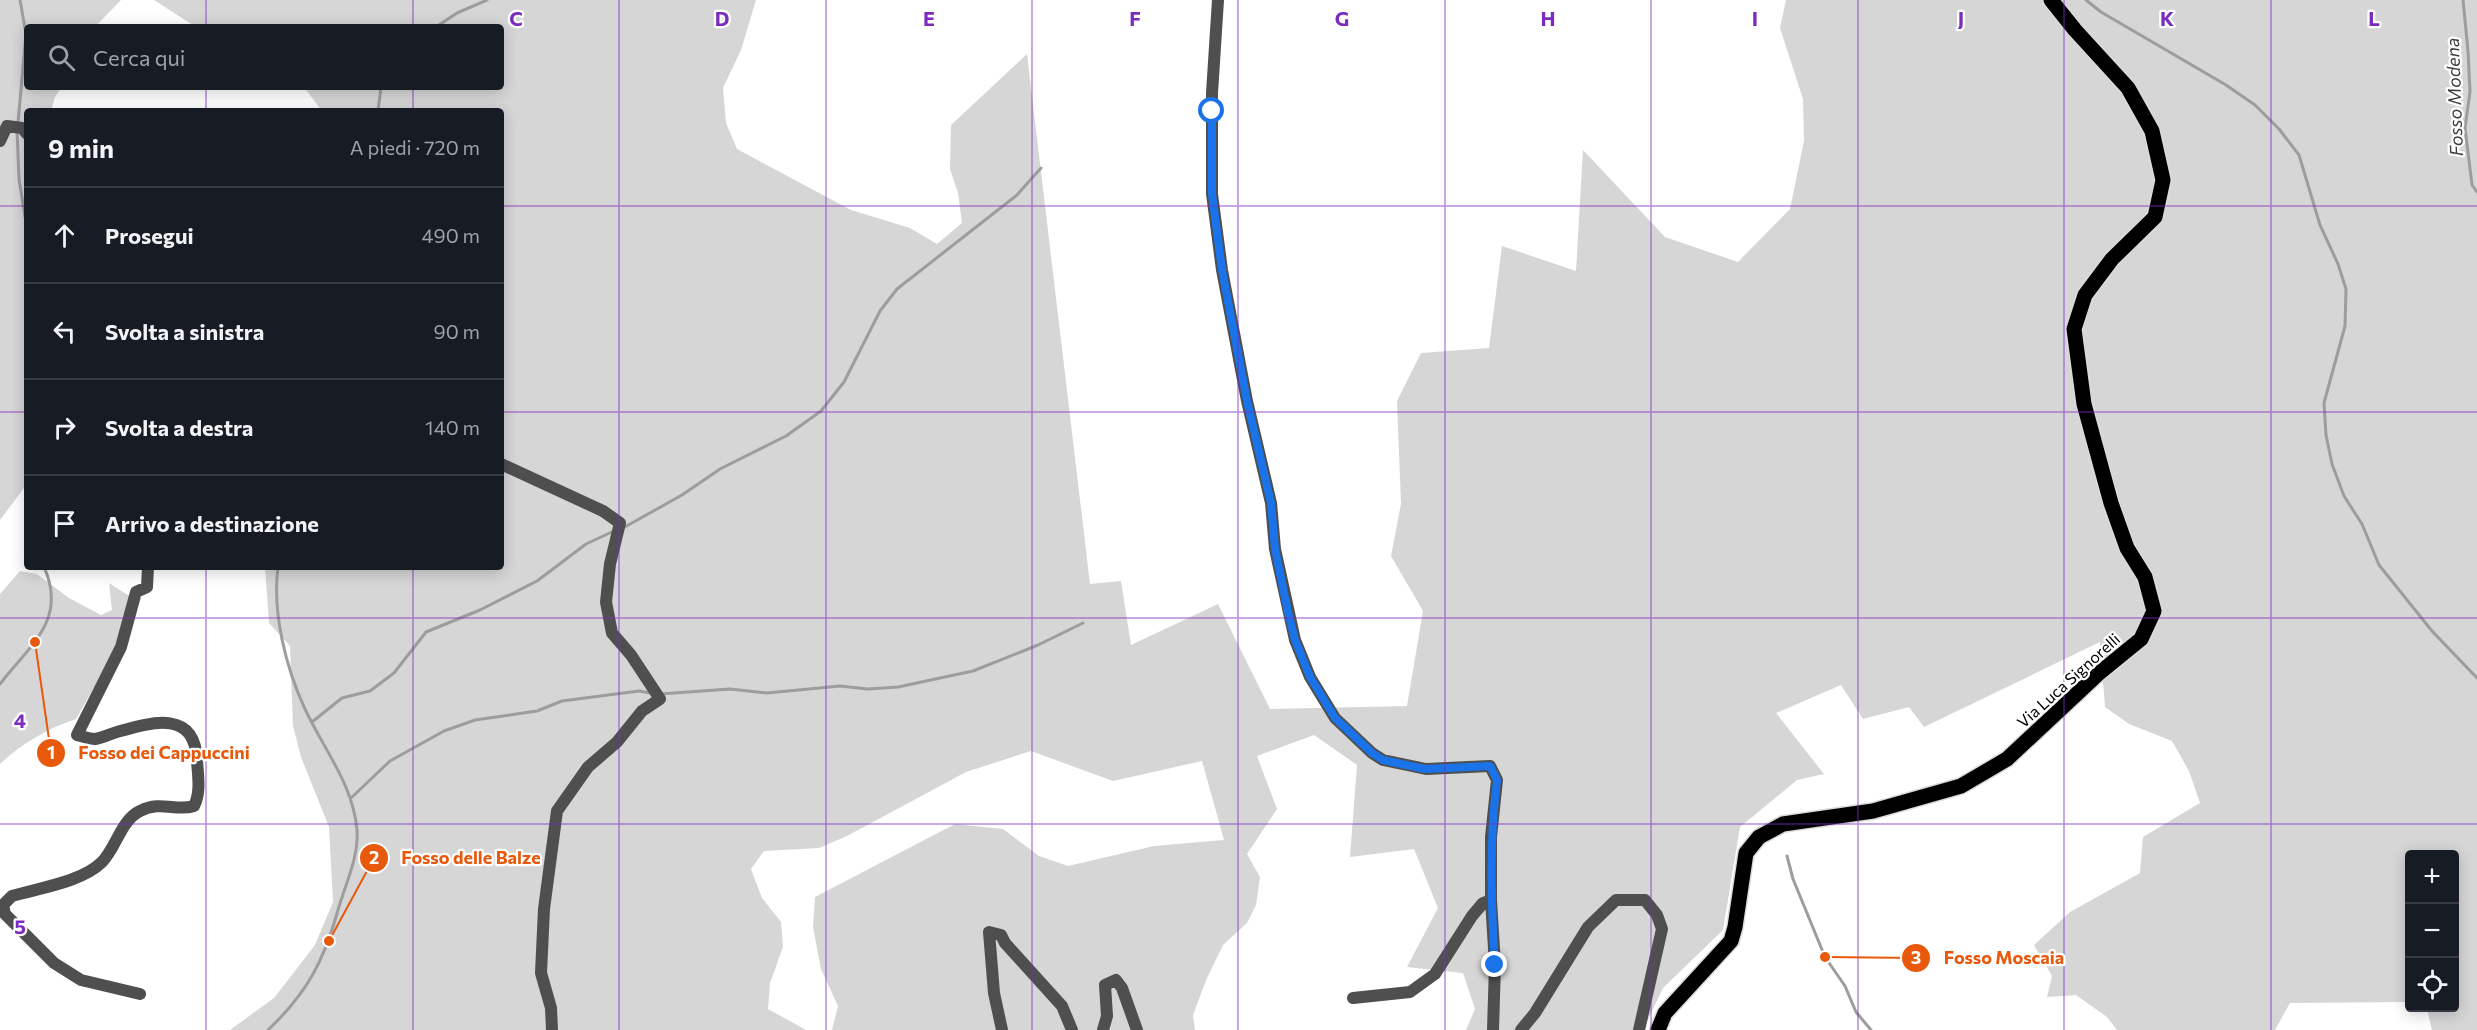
<!DOCTYPE html>
<html lang="it">
<head>
<meta charset="utf-8">
<style>
  :root { --surface:#171b24; --page:#20242c; --text:#f1f3f6; --muted:#9ea1a6; --line:#363941 }
  body { margin:0; font-family:Commissioner,sans-serif; background:var(--page); color:var(--text) }
  .controls { position:absolute; right:18px; bottom:18px; display:grid; overflow:hidden; border-radius:6px; box-shadow:0 3px 15px #0003 }
  .controls button { width:54px; height:54px; display:grid; place-items:center; padding:0; border:0; border-bottom:2px solid var(--line); background:var(--surface); color:var(--text); font:30px sans-serif }
  .stop { position:absolute; width:18px; height:18px; margin:-14px; border:4px solid #1a73e8; border-radius:50%; background:#fff }
  .stop.end { background:#1a73e8; border-color:#fff; box-shadow:0 2px 6px #0008 }
  .list { margin:0; padding:0; list-style:none }
  h2 { display:flex; justify-content:space-between; align-items:center; height:78px; margin:0; padding:0 24px; font-size:26px }
  h2 small { font-size:20px; font-weight:400; color:var(--muted) }
  .list li { display:grid; grid-template-columns:39px 1fr auto; gap:18px; align-items:center; box-sizing:border-box; height:96px; padding:0 24px; border-top:2px solid var(--line) }
  .list b { display:block; font-size:22px; white-space:nowrap }
  .list em { font-size:20px; font-style:normal; color:var(--muted) }
  .icon { flex:none; width:33px; height:33px; fill:none; stroke:currentColor; stroke-width:2; stroke-linecap:round; stroke-linejoin:round }
  .map { position:relative; flex:none; width:2477px; height:1030px; overflow:hidden }
  .search { position:absolute; background:var(--surface); box-shadow:0 3px 15px #0003; left:24px; top:24px; width:480px; height:66px; display:flex; align-items:center; gap:15px; box-sizing:border-box; padding:0 21px; border-radius:6px; color:var(--muted); font-size:22px }
  .panel { position:absolute; background:var(--surface); box-shadow:0 3px 15px #0003; left:24px; top:108px; width:480px; height:462px; border-radius:6px }
  .map>svg:first-child { display:block }
  .green { fill:#d6d6d6 }
  .lines { fill:none; stroke-linecap:round; stroke-linejoin:round }
  .stream { stroke:#9d9d9d; stroke-width:3 }
  .major-casing { stroke:#dbdbdb; stroke-width:18 }
  .minor { stroke:#4f4f4f; stroke-width:12 }
  .major { stroke:#000; stroke-width:15 }
  .route { stroke:#1a73e8; stroke-width:8 }
  .grid { fill:none; stroke:#7b2cbf; stroke-width:1.5; stroke-opacity:0.55 }
  .labels { text-anchor:middle; dominant-baseline:central; stroke-width:4.5; stroke-linejoin:round; paint-order:stroke }
  .street-label { font-size:16px; fill:#000; stroke:#fff }
  .water-label { font-size:18px; font-style:italic; fill:#3e3e3e; stroke:#fff }
  .grid-label { font-size:20px; text-anchor:middle; font-weight:bold; fill:#7b2cbf; stroke:#fff; stroke-width:4.5; stroke-linejoin:round; paint-order:stroke }
  .leader { fill:none; stroke:#e8590c; stroke-width:2 }
  .callout-dot { fill:#e8590c; stroke:#fff; stroke-width:2 }
  .mark-label { font-size:18px; text-anchor:middle; font-weight:bold; fill:#fff }
  .callout-label { font-size:18px; text-anchor:middle; font-weight:bold; fill:#e8590c; stroke:#fff; stroke-width:4.5; stroke-linejoin:round; paint-order:stroke }
</style>
</head>
<body>
<div class="map">
<svg width="2477" height="1030" viewBox="0 0 2477 1030">
  <rect width="100%" height="100%" fill="#fff"/>
  <!-- green -->
  <path class="green" d="M0,0H121L95,27H27V87H62L55,97L51,111H27V484L0,520Z
    M154,0H756L741,50L723,88L726,123L737,149L851,210L910,228L937,244L962,223L958,193L950,169L951,125L1027,54L1090,584L1121,581L1131,645L1218,604L1270,709L1407,706L1423,611L1391,556L1401,504L1397,401L1421,353L1489,348L1502,246L1576,271L1583,150L1665,237L1738,262L1790,209L1804,141L1803,99L1780,28L1786,0H2477V1030H2432L2427,1008H2454V854H2410L2409,1002L2290,1003L2275,1030H2117L2107,1017L2076,995L2047,997L2052,976L2034,945L2070,912L2140,873L2143,837L2200,803L2189,771L2172,741L2129,724L2105,707L2100,642L1924,727L1909,707L1863,719L1841,685L1776,713L1824,774L1797,780L1740,827L1723,930L1663,988L1643,1030H1466L1475,1009L1463,973L1407,967L1438,908L1414,849L1350,857L1357,765L1314,735L1257,756L1277,809L1247,854L1260,877L1256,905L1247,923L1223,945L1207,978L1193,1015L1195,1030H832L838,1006L821,969L813,927L815,897L955,824L1003,829L1039,856L1068,866L1154,846L1224,840L1202,761L1113,781L1031,751L966,772L847,836L819,848L764,851L751,869L762,898L781,922L783,947L770,983L768,1009L806,1030H230L274,998L315,945L333,902L329,827L301,757L293,726L290,646L269,623L265,567H501V111H322L304,87H501V27H196Z
    M20,571L37,574L69,598L101,615L112,610L109,583L131,597L123,629L108,663L76,719C48,728 21,744 0,764V594Z"/>
  <g class="lines">
    <!-- stream -->
    <path class="stream" d="M2086,0L2101,12L2226,85L2255,105L2279,129L2299,155L2320,225L2338,264L2346,289L2345,326L2324,403L2326,435L2332,464L2344,496L2362,524L2379,565L2432,631L2477,678
      M2463,0L2468,51L2470,92L2465,128L2472,185L2477,192
      M436,27L457,13L487,0
      M378,111L381,87
      M18,123L26,34L20,0
      M17,130L19,179L27,229
      M623,528L682,495L720,469L786,436L821,411L844,382L880,311L897,289L1017,195L1041,168
      M0,684C29,646 68,620 44,567
      M660,694L730,689L767,693L840,686L868,689L898,687L973,671L1038,645L1083,623
      M312,722L342,698L370,691L394,673L426,632L480,610L537,581L586,544L614,531
      M351,798L390,761L444,731L475,720L537,711L562,701L639,691L650,693
      M1787,856L1793,879L1825,957L1845,986L1856,1012L1871,1030
      M268,1030C307,993 324,961 338,910C345,885 359,857 357,830C353,784 324,750 305,709C286,668 272,613 278,567"/>
    <!-- major casing -->
    <g class="major-casing">
      <path id="major" d="M1658,1030L1665,1013L1731,941L1735,927L1746,853L1759,837L1783,824L1873,811L1961,786L2007,759L2098,674L2141,639L2154,611L2145,577L2127,548L2111,503L2084,404L2074,329L2085,295L2112,259L2155,217L2163,180L2152,131L2128,88L2075,30L2051,0"/>
    </g>
    <!-- minor -->
    <path class="minor" d="M1218,0L1212,93V194L1222,270L1247,401L1271,503L1275,549L1295,640L1310,677L1335,718L1372,753L1383,760L1426,769L1490,766L1497,780L1491,837V900L1495,965L1493,1030
      M0,141L7,126L22,128L27,134
      M501,464L603,511L620,523L610,564L606,602L612,633L631,655L660,699L642,711L617,742L588,767L557,811L544,909L541,973L551,1008L552,1030
      M140,994L81,980L54,963L5,914L3,905L12,896C39,888 82,882 102,862C116,848 121,820 140,811C161,800 176,812 194,806C201,792 198,776 197,761C195,709 152,722 117,732C110,734 102,738 95,739C89,739 82,736 77,735L121,647L136,592L147,587L148,567
      M1353,998L1410,992L1435,974L1472,916L1483,903L1491,900
      M1002,1030L994,993L989,932L1001,935L1005,943L1062,1006L1072,1030
      M1103,1030L1107,1016L1105,985L1116,980L1122,988L1137,1030
      M1521,1030L1535,1013L1588,927L1616,900H1645L1657,915L1662,929L1639,1030"/>
    <!-- major -->
    <use href="#major" class="major"/>
  </g>
  <g class="lines">
    <!-- route -->
    <path class="route" d="M1212,111V194L1222,270L1247,401L1271,503L1275,549L1288,612L1295,640L1310,677L1335,718L1372,753L1383,760L1425,769L1490,766L1497,780C1489,842 1491,902 1495,965"/>
  </g>
  <!-- grid -->
  <path class="grid" d="M206,0V27M413,0V27M619,0V1030M826,0V1030M1032,0V1030M1238,0V1030M1445,0V1030M1651,0V1030M1858,0V1030M2064,0V1030M2271,0V1030M206,87V111M413,87V111M0,206H27M501,206H2477M0,412H27M501,412H2477M206,567V1030M413,567V1030M0,618H2477M0,824H2477"/>
  <g class="labels">
    <!-- street labels -->
    <g class="street-label">
      <text transform="translate(2068 680) rotate(-42)">Via Luca Signorelli</text>
    </g>
    <!-- water labels -->
    <g class="water-label">
      <text transform="translate(2454 97) rotate(-92)">Fosso Modena</text>
    </g>
  </g>
  <g class="grid-label">
    <text x="516" y="26">C</text>
    <text x="722" y="26">D</text>
    <text x="929" y="26">E</text>
    <text x="1135" y="26">F</text>
    <text x="1342" y="26">G</text>
    <text x="1548" y="26">H</text>
    <text x="1755" y="26">I</text>
    <text x="1961" y="26">J</text>
    <text x="2167" y="26">K</text>
    <text x="2374" y="26">L</text>
    <text x="20" y="728">4</text>
    <text x="20" y="934">5</text>
  </g>
  <!-- callouts -->
  <path class="leader" d="M35 642L51 753M329 941L374 858M1825 957L1916 958"/>
  <g class="callout-dot">
    <circle cx="35" cy="642" r="6"/>
    <circle cx="329" cy="941" r="6"/>
    <circle cx="1825" cy="957" r="6"/>
    <circle cx="51" cy="753" r="15"/>
    <circle cx="374" cy="858" r="15"/>
    <circle cx="1916" cy="958" r="15"/>
  </g>
  <g class="mark-label">
    <text x="51" y="759">1</text>
    <text x="374" y="864">2</text>
    <text x="1916" y="964">3</text>
  </g>
  <g class="callout-label">
    <text x="164" y="759">Fosso dei Cappuccini</text>
    <text x="471" y="864">Fosso delle Balze</text>
    <text x="2004" y="964">Fosso Moscaia</text>
  </g>
</svg>
<div class="controls">
<button>+</button>
<button>−</button>
<button><svg class="icon" aria-label="locate" viewBox="0 0 24 24"><circle cx="12" cy="12" r="6"/><path d="M12 2v4M12 18v4M2 12h4M18 12h4"/></svg></button>
</div>
<div class="stop" style="left:1212px;top:111px"></div>
<div class="stop end" style="left:1495px;top:965px"></div>
<div class="search"><svg class="icon" aria-label="search" viewBox="0 0 24 24"><circle cx="10" cy="10" r="6"/><path d="M15 15l6 6"/></svg>Cerca qui</div>
<section class="panel">
<h2>9 min<small>A piedi · 720 m</small></h2>
<ul class="list">
<li><svg class="icon" aria-label="ahead" viewBox="0 0 24 24"><path d="M12 20V5M6 11l6-6 6 6"/></svg><div><b>Prosegui</b></div><em>490 m</em></li>
<li><svg class="icon" aria-label="left" viewBox="0 0 24 24"><path d="M17 20v-9H6M10 6l-5 5 5 5"/></svg><div><b>Svolta a sinistra</b></div><em>90 m</em></li>
<li><svg class="icon" aria-label="right" viewBox="0 0 24 24"><path d="M7 20v-9h11M14 6l5 5-5 5"/></svg><div><b>Svolta a destra</b></div><em>140 m</em></li>
<li><svg class="icon" aria-label="arrive" viewBox="0 0 24 24"><path d="M6 21V4h12l-3 4 3 4H6"/></svg><div><b>Arrivo a destinazione</b></div></li>
</ul>
</section>
</div>
</body>
</html>
